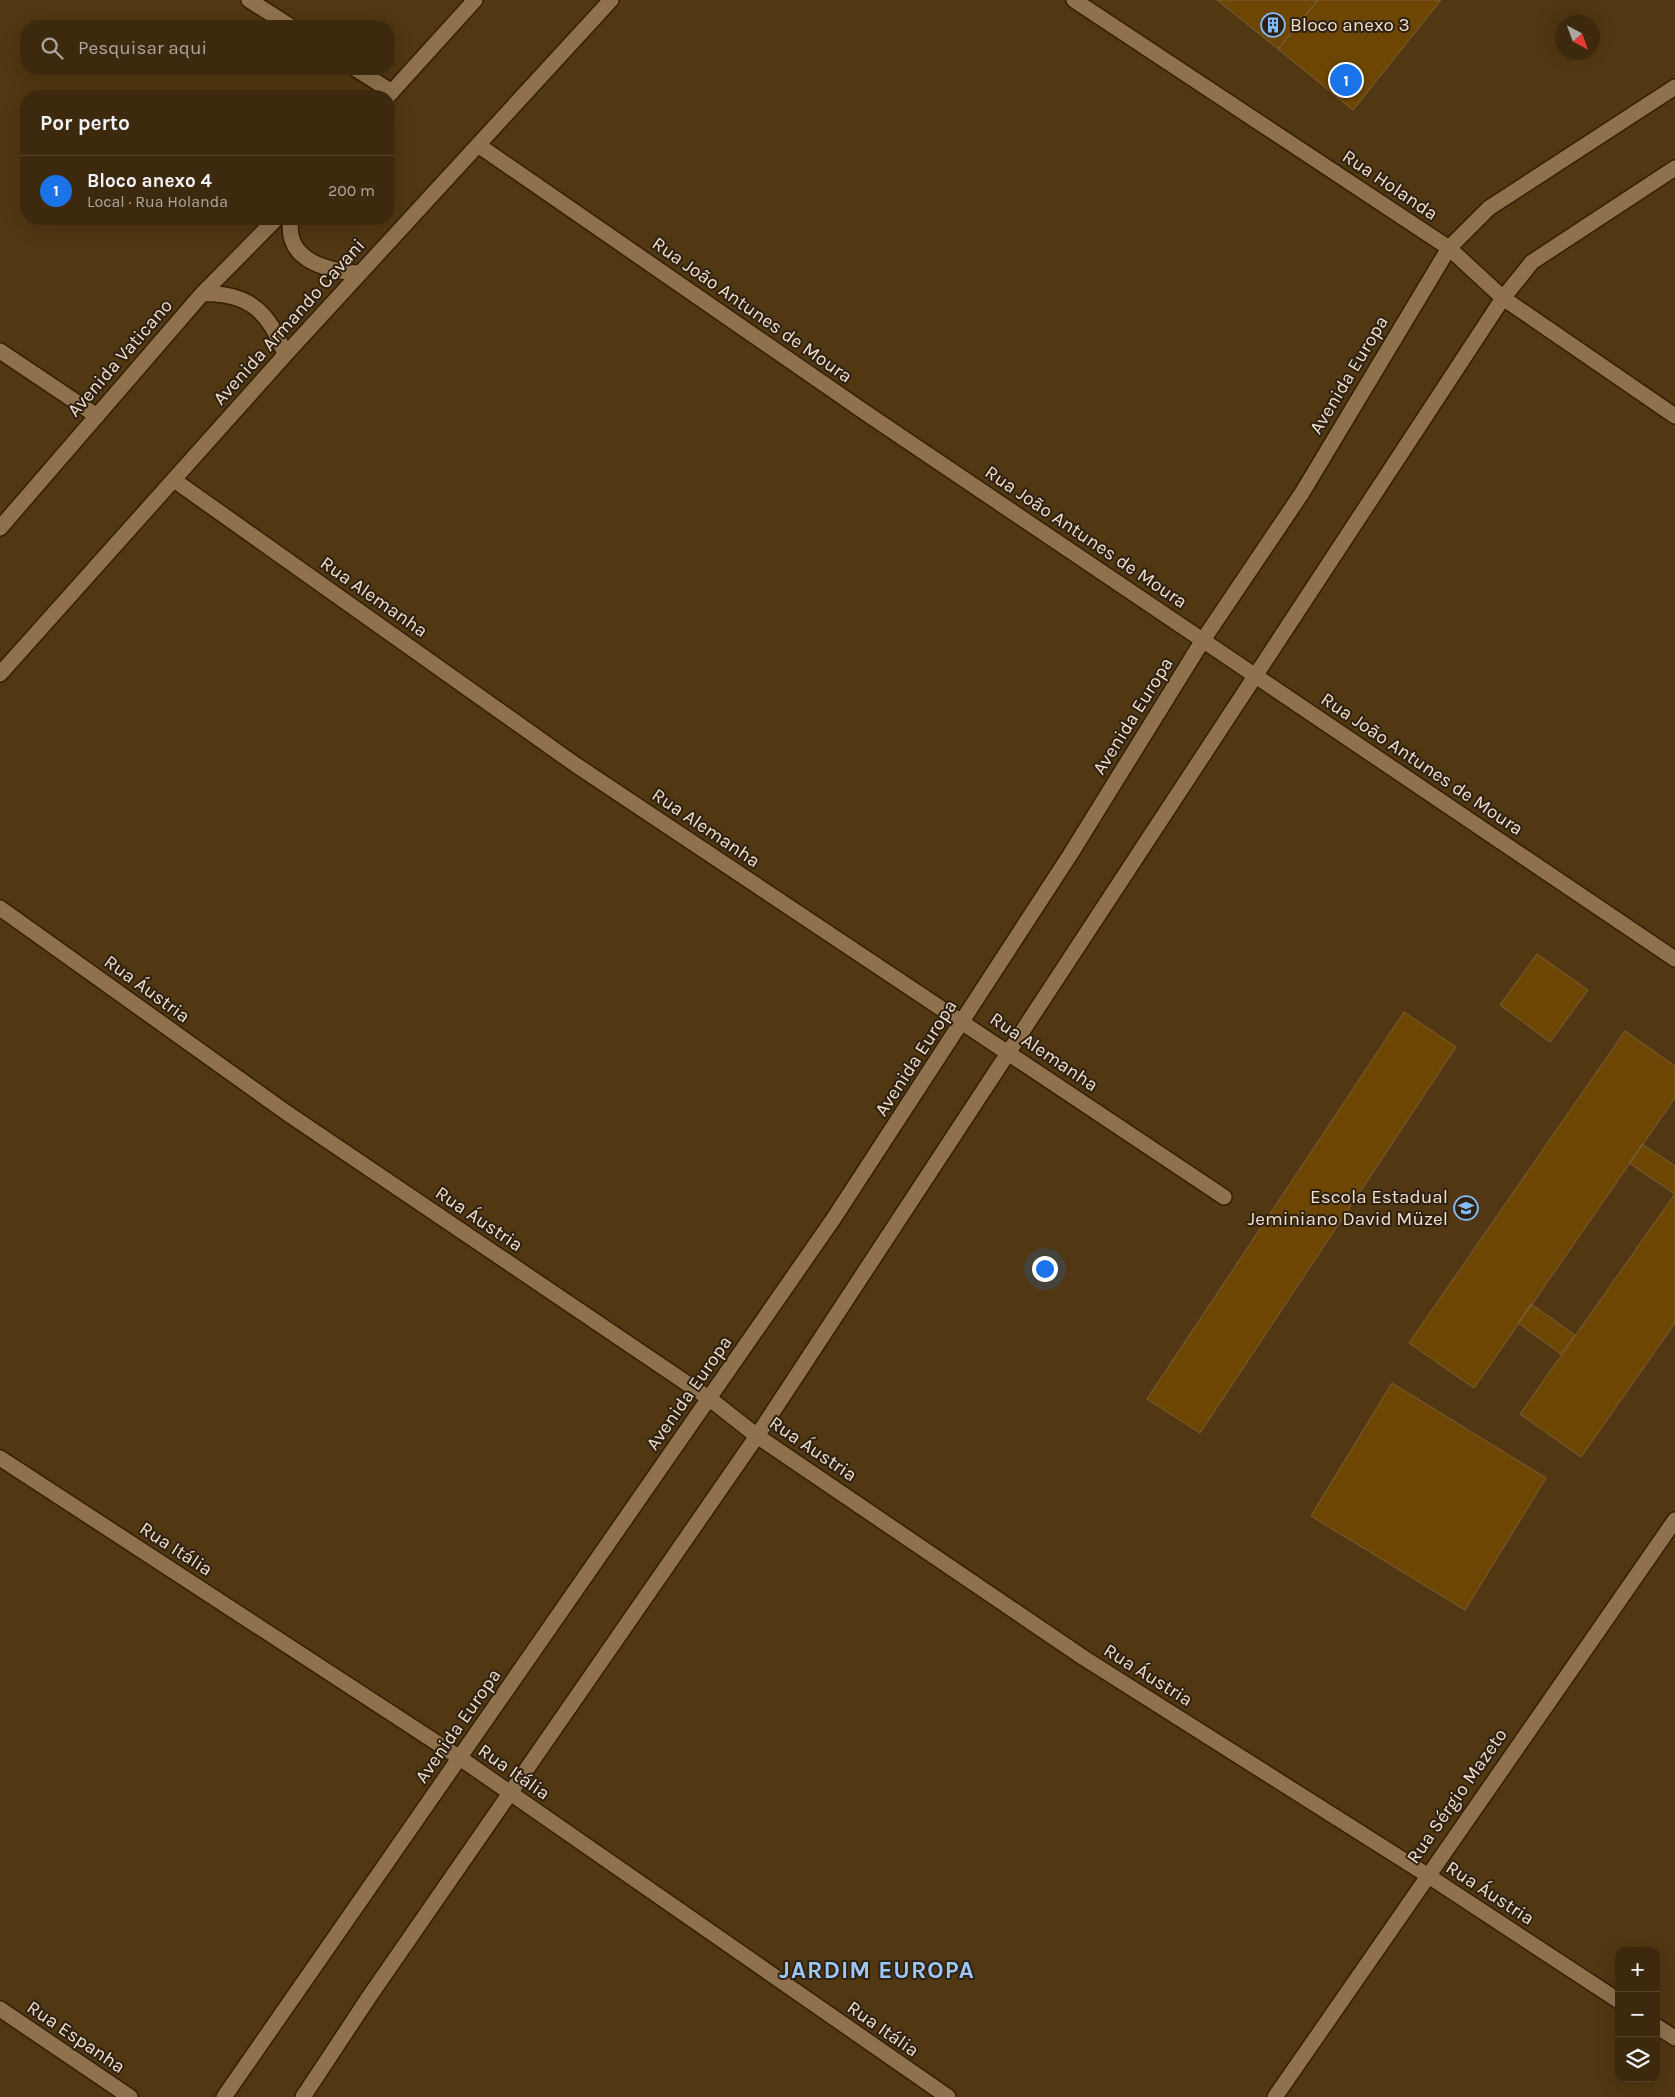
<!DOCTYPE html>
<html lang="pt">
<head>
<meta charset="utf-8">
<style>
  :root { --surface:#3d290e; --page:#443117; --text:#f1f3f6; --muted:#ada69e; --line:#56452e; --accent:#1a73e8 }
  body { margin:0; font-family:Karla,sans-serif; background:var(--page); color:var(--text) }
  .controls { position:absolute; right:15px; bottom:15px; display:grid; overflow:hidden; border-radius:10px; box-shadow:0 5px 20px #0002 }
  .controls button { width:45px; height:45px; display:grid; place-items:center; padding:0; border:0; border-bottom:1px solid var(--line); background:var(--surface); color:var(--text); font:25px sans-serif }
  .compass { position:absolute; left:1555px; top:15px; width:45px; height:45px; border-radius:50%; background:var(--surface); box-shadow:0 5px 20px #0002; rotate:139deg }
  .you { position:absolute; left:1044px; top:1268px; width:18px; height:18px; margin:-12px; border:4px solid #fff; border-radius:50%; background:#1a73e8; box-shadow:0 0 0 8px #1a73e833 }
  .badge { display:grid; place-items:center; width:32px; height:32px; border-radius:50%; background:var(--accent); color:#fff; font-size:16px; font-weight:700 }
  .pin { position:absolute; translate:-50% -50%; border:2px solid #fff; box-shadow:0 1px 5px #0006 }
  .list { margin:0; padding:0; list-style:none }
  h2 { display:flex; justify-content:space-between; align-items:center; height:65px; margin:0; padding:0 20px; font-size:21px }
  h2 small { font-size:16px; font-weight:400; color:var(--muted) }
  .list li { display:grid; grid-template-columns:32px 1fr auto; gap:15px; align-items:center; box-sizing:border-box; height:70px; padding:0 20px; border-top:1px solid var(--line) }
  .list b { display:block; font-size:19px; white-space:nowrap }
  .list p { margin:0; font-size:16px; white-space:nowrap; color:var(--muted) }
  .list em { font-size:16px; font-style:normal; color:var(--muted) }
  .icon { flex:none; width:28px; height:28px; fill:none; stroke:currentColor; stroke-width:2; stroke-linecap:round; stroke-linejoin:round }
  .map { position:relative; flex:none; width:1675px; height:2097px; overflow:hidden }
  .search { position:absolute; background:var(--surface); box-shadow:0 5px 20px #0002; left:20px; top:20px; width:375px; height:55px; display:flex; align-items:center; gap:12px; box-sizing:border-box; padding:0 18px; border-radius:20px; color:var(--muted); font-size:19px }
  .panel { position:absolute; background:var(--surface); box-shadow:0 5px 20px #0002; left:20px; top:90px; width:375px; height:135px; border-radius:20px }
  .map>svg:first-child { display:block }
  .building { fill:#6d4604; stroke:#7d603c }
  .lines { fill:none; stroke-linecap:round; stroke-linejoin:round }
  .minor-casing { stroke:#331f04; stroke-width:18 }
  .secondary-casing { stroke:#331f04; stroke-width:18 }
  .minor { stroke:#8f724d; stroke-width:15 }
  .secondary { stroke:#8f724d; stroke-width:15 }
  .labels { text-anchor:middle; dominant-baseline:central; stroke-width:4; stroke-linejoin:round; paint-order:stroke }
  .poi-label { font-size:19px; fill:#efdfcc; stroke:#2e2112; text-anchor:start }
  .street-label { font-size:19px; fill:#efdfcc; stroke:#2e2112 }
  .district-label { font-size:24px; font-weight:bold; letter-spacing:1px; fill:#9dc6f5; stroke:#2e2112 }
</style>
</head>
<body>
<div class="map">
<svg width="1675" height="2097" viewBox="0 0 1675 2097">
  <rect width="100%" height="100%" fill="#513712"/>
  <!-- building -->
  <path class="building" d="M1217,0H1318L1278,49Z
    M1318,0H1441L1353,110L1278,49Z
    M1537,954L1588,990L1550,1042L1500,1005Z
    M1404,1012L1456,1047L1200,1433L1147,1399Z
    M1625,1031L1675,1066V1098L1474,1388L1409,1343Z
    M1642,1144L1675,1166V1194L1629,1163Z
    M1675,1194V1323L1581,1457L1520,1414Z
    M1531,1304L1575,1335L1561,1354L1518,1323Z
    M1392,1383L1546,1478L1465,1610L1311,1516Z"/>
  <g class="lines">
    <!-- minor casing -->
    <g class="minor-casing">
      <path id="minor" d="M249,0L290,26
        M1074,0L1449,248L1503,298L1675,416
        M356,69L392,92
        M478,145L866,413L1675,959
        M0,351L97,416
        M174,480L576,765L1224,1197
        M0,908L287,1113L710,1399L757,1436L1084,1658L1427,1875L1619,2001
        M0,1458L460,1758L948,2097
        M0,2009L130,2097
        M1656,2026L1675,2038
        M224,2097L834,1218L1070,855L1203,640L1302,493L1449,248L1489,208L1675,87
        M303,2097L369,1997L757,1436L1503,298L1532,262L1675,168
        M1275,2097L1675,1520"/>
    </g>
    <!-- secondary casing -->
    <g class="secondary-casing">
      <path id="secondary" d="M388,96L475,0
        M291,219C284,261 328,271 359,273
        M202,294C248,292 270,312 285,355
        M0,528L202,294L276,219
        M0,674L285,355L611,0"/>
    </g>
    <!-- minor -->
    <use href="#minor" class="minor"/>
    <!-- secondary -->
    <use href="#secondary" class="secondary"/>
  </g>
  <!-- icons -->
  <defs>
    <g id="building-ring" transform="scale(1.25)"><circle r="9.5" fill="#2e2112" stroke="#84bcfb" stroke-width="1.5"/><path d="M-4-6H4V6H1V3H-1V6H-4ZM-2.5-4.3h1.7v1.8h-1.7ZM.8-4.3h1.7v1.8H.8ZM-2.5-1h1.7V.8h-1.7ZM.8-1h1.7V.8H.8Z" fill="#84bcfb"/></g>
    <g id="school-ring" transform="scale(1.25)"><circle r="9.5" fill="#2e2112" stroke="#84bcfb" stroke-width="1.5"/><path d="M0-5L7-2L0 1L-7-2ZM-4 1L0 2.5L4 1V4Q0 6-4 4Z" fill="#84bcfb"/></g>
  </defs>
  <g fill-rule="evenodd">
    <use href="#building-ring" x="1273" y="25"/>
    <use href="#school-ring" x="1466" y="1208"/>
  </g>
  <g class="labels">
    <!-- poi labels -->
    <g class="poi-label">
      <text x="1290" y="25">Bloco anexo 3</text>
      <text x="1448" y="1197" text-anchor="end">Escola Estadual<tspan x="1448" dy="22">Jeminiano David Müzel</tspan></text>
    </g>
    <!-- street labels -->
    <g class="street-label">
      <text transform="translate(1390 185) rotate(34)">Rua Holanda</text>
      <text transform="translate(752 310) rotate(35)">Rua João Antunes de Moura</text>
      <text transform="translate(289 322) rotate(-48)">Avenida Armando Cavani</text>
      <text transform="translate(120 358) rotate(-49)">Avenida Vaticano</text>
      <text transform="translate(1349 375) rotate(-59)">Avenida Europa</text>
      <text transform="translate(1086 537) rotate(34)">Rua João Antunes de Moura</text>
      <text transform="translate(374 597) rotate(35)">Rua Alemanha</text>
      <text transform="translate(1133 716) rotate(-58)">Avenida Europa</text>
      <text transform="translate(1422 764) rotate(34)">Rua João Antunes de Moura</text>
      <text transform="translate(706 828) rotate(34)">Rua Alemanha</text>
      <text transform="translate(147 989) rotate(36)">Rua Áustria</text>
      <text transform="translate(1044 1052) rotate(34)">Rua Alemanha</text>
      <text transform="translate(916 1058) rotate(-57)">Avenida Europa</text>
      <text transform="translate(479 1219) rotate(34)">Rua Áustria</text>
      <text transform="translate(689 1393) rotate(-55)">Avenida Europa</text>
      <text transform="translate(813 1449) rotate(34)">Rua Áustria</text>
      <text transform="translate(176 1549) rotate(33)">Rua Itália</text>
      <text transform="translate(1148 1675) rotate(32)">Rua Áustria</text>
      <text transform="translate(458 1726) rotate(-55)">Avenida Europa</text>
      <text transform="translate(514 1772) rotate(35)">Rua Itália</text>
      <text transform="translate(1457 1796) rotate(-55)">Rua Sérgio Mazeto</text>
      <text transform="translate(1490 1893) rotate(33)">Rua Áustria</text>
      <text transform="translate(883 2029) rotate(35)">Rua Itália</text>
      <text transform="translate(76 2037) rotate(34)">Rua Espanha</text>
    </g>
    <!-- district labels -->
    <g class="district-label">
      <text x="877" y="1970">JARDIM EUROPA</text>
    </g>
  </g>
</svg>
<div class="controls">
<button>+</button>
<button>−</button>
<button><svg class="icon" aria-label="layers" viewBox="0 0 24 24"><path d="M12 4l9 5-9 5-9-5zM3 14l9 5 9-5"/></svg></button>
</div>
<svg class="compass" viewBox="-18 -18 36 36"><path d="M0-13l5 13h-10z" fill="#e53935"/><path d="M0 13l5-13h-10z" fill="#ada69e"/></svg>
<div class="you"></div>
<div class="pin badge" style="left:1346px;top:80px">1</div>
<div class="search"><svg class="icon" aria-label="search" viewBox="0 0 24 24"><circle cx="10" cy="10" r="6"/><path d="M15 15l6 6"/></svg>Pesquisar aqui</div>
<section class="panel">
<h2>Por perto<small></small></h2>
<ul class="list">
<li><span class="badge">1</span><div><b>Bloco anexo 4</b><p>Local · Rua Holanda</p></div><em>200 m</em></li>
</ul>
</section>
</div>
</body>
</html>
